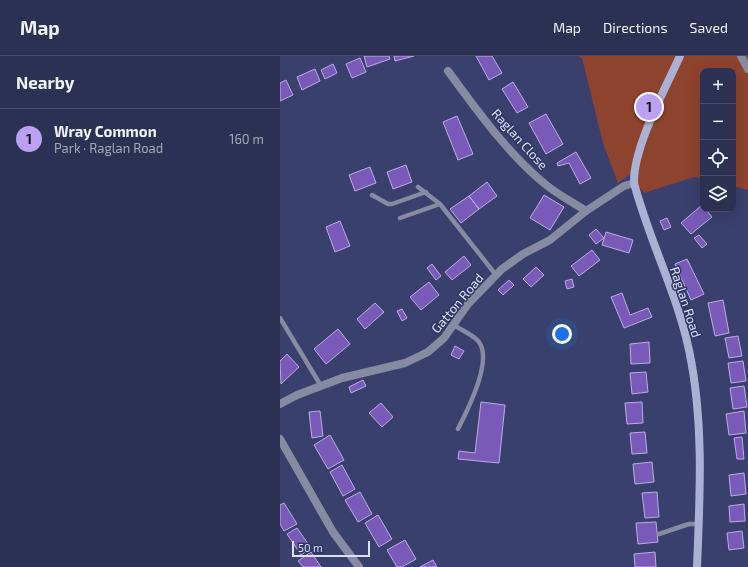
<!DOCTYPE html>
<html lang="en">
<head>
<meta charset="utf-8">
<style>
  :root { --surface:#2c3052; --page:#343859; --text:#f1f3f6; --muted:#a6a9b8; --line:#484b69; --accent:#bca0f2 }
  body { margin:0; font-family:"Exo 2",sans-serif; background:var(--page); color:var(--text) }
  .controls { position:absolute; right:12px; top:12px; display:grid; overflow:hidden; border-radius:8px; box-shadow:0 4px 16px #0002 }
  .controls button { width:36px; height:36px; display:grid; place-items:center; padding:0; border:0; border-bottom:1px solid var(--line); background:var(--surface); color:var(--text); font:20px sans-serif }
  .scale { position:absolute; left:12px; bottom:10px; width:78px; box-sizing:border-box; padding-left:4px; border:2px solid #dbe0fc; border-top:0; font-size:11px; line-height:14px; white-space:nowrap; color:#dbe0fc; -webkit-text-stroke:3px #303662; paint-order:stroke }
  .you { position:absolute; left:282px; top:278px; width:14px; height:14px; margin:-10px; border:3px solid #fff; border-radius:50%; background:#1a73e8; box-shadow:0 0 0 6px #1a73e833 }
  .badge { display:grid; place-items:center; width:26px; height:26px; border-radius:50%; background:var(--accent); color:#111; font-size:13px; font-weight:700 }
  .pin { position:absolute; translate:-50% -50%; border:2px solid #fff; box-shadow:0 1px 4px #0006 }
  .list { margin:0; padding:0; list-style:none }
  h2 { display:flex; justify-content:space-between; align-items:center; height:52px; margin:0; padding:0 16px; font-size:17px }
  h2 small { font-size:13px; font-weight:400; color:var(--muted) }
  .list li { display:grid; grid-template-columns:26px 1fr auto; gap:12px; align-items:center; box-sizing:border-box; height:60px; padding:0 16px; border-top:1px solid var(--line) }
  .list b { display:block; font-size:15px; white-space:nowrap }
  .list p { margin:0; font-size:13px; white-space:nowrap; color:var(--muted) }
  .list em { font-size:13px; font-style:normal; color:var(--muted) }
  .icon { flex:none; width:22px; height:22px; fill:none; stroke:currentColor; stroke-width:2; stroke-linecap:round; stroke-linejoin:round }
  .map { position:relative; flex:none; width:468px; height:511px; overflow:hidden }
  header { display:flex; align-items:center; gap:24px; box-sizing:border-box; height:56px; padding:0 20px; background:var(--surface); border-bottom:1px solid var(--line) }
  header strong { font-size:19px }
  nav { display:flex; gap:22px; margin-inline-start:auto; font-size:14px }
  main { display:flex }
  aside { flex:1; background:var(--surface) }
  .map>svg:first-child { display:block }
  .green { fill:#8e432e }
  .building { fill:#795ab9; stroke:#bbade3 }
  .lines { fill:none; stroke-linecap:round; stroke-linejoin:round }
  .lane { stroke:#868ba2; stroke-width:4.5 }
  .street { stroke:#868ba2; stroke-width:8 }
  .secondary { stroke:#aab1d5; stroke-width:8 }
  .labels { text-anchor:middle; dominant-baseline:central; stroke-width:3; stroke-linejoin:round; paint-order:stroke }
  .street-label { font-size:13px; fill:#dbe0fc; stroke:#303662 }
</style>
</head>
<body>
<header>
<strong>Map</strong>
<nav><a>Map</a><a>Directions</a><a>Saved</a></nav>
</header>
<main>
<aside>
<h2>Nearby<small></small></h2>
<ul class="list">
<li><span class="badge">1</span><div><b>Wray Common</b><p>Park · Raglan Road</p></div><em>160 m</em></li>
</ul>
</aside>
<div class="map">
<svg width="468" height="511" viewBox="0 0 468 511">
  <rect width="100%" height="100%" fill="#3a406d"/>
  <!-- green -->
  <path class="green" d="M298,0H468V134L453,130V15H423V123L414,121L364,137L349,119L338,127L323,87L302,2Z"/>
  <!-- building -->
  <path class="building" d="M84,0H109L110,3L87,11Z
    M114,0H134L115,5Z
    M196,0H212L222,17L209,24Z
    M80,2L86,16L72,22L66,8Z
    M53,8L57,17L45,23L41,14Z
    M35,13L40,25L22,34L17,21Z
    M6,24L13,39L0,45V27Z
    M233,26L248,51L237,57L222,33Z
    M266,58L283,88L266,98L249,67Z
    M177,60L193,98L178,104L163,66Z
    M296,96L311,122L300,128L289,107L278,110L277,107Z
    M126,109L132,126L113,133L107,116Z
    M90,111L96,127L75,135L69,119Z
    M207,126L217,140L199,153L189,140Z
    M264,139L284,151L270,174L250,162Z
    M189,140L199,153L181,167L170,153Z
    M422,149L432,161L411,178L401,167Z
    M387,162L391,171L384,174L380,165Z
    M60,165L70,190L55,196L46,171Z
    M316,173L324,182L316,188L309,179Z
    M326,176L353,184L349,197L322,189Z
    M419,179L427,188L422,192L414,182Z
    M312,194L320,204L299,220L291,210Z
    M184,200L191,209L172,224L165,216Z
    M407,203L424,238L411,244L395,208Z
    M152,208L161,220L156,224L147,212Z
    M256,211L264,219L251,231L243,223Z
    M292,223L294,231L287,233L285,225Z
    M229,224L234,229L223,239L218,234Z
    M149,226L159,239L141,254L130,241Z
    M342,237L350,259L368,252L372,261L344,272L331,241Z
    M443,244L449,277L435,280L428,247Z
    M95,247L104,256L85,273L77,263Z
    M122,253L127,262L122,265L117,255Z
    M58,273L70,288L46,308L34,293Z
    M458,280L462,300L449,302L445,282Z
    M369,286L370,307L351,308L350,288Z
    M175,290L184,295L179,303L171,299Z
    M7,298L19,311L1,328L0,305Z
    M463,305L466,325L451,327L448,307Z
    M366,316L368,336L352,338L350,317Z
    M83,324L86,330L71,337L69,331Z
    M464,330L467,351L453,353L450,332Z
    M201,346L225,349L219,407L178,403L179,395L195,397Z
    M362,346L363,367L347,368L345,347Z
    M101,347L113,361L102,371L89,357Z
    M40,355L43,380L32,382L29,356Z
    M464,355L466,377L449,379L446,358Z
    M365,376L367,397L352,398L350,377Z
    M50,379L64,404L48,413L34,389Z
    M462,381L464,403H457L454,382Z
    M372,406L374,426L355,428L353,408Z
    M62,409L75,433L63,440L50,416Z
    M464,417L466,438L451,440L449,419Z
    M80,436L92,458L78,466L65,444Z
    M377,436L379,461L365,462L362,437Z
    M4,447L17,468L4,475L0,468V449Z
    M464,448L465,465L450,466L449,450Z
    M98,459L112,483L99,491L85,467Z
    M376,466L378,486L358,488L356,467Z
    M17,472L31,492L21,499L7,478Z
    M462,475L464,492L449,494L447,477Z
    M125,484L136,503L122,511H117L107,494Z
    M31,496L41,511H23L18,505Z
    M375,496L376,511H355L354,498Z
    M153,504L157,511H140Z"/>
  <g class="lines">
    <!-- lane -->
    <path class="lane" d="M138,131L160,148
      M92,139L108,148H112L146,136
      M120,162L160,148L216,219
      M0,262L41,330
      M174,269C181,274 194,279 199,286C213,305 187,355 178,373
      M379,478L409,468H419"/>
    <!-- street -->
    <path class="street" d="M461,0L468,13
      M168,15C197,54 227,97 265,128C277,138 292,146 306,155
      M0,348L17,339L62,322L125,307L148,296L164,282L188,248L222,213L243,198L270,184L306,155L344,130L354,127
      M0,383L53,476L79,511"/>
    <!-- secondary -->
    <path class="secondary" d="M400,0C385,33 353,92 354,127C369,184 397,237 409,294C424,365 420,439 417,511"/>
  </g>
  <g class="labels">
    <!-- street labels -->
    <g class="street-label">
      <text transform="translate(240 83) rotate(48)">Raglan Close</text>
      <text transform="translate(406 246) rotate(72)">Raglan Road</text>
      <text transform="translate(177 247) rotate(-50)">Gatton Road</text>
    </g>
  </g>
</svg>
<div class="controls">
<button>+</button>
<button>−</button>
<button><svg class="icon" aria-label="locate" viewBox="0 0 24 24"><circle cx="12" cy="12" r="6"/><path d="M12 2v4M12 18v4M2 12h4M18 12h4"/></svg></button>
<button><svg class="icon" aria-label="layers" viewBox="0 0 24 24"><path d="M12 4l9 5-9 5-9-5zM3 14l9 5 9-5"/></svg></button>
</div>
<div class="scale">50 m</div>
<div class="you"></div>
<div class="pin badge" style="left:369px;top:51px">1</div>
</div>
</main>
</body>
</html>
